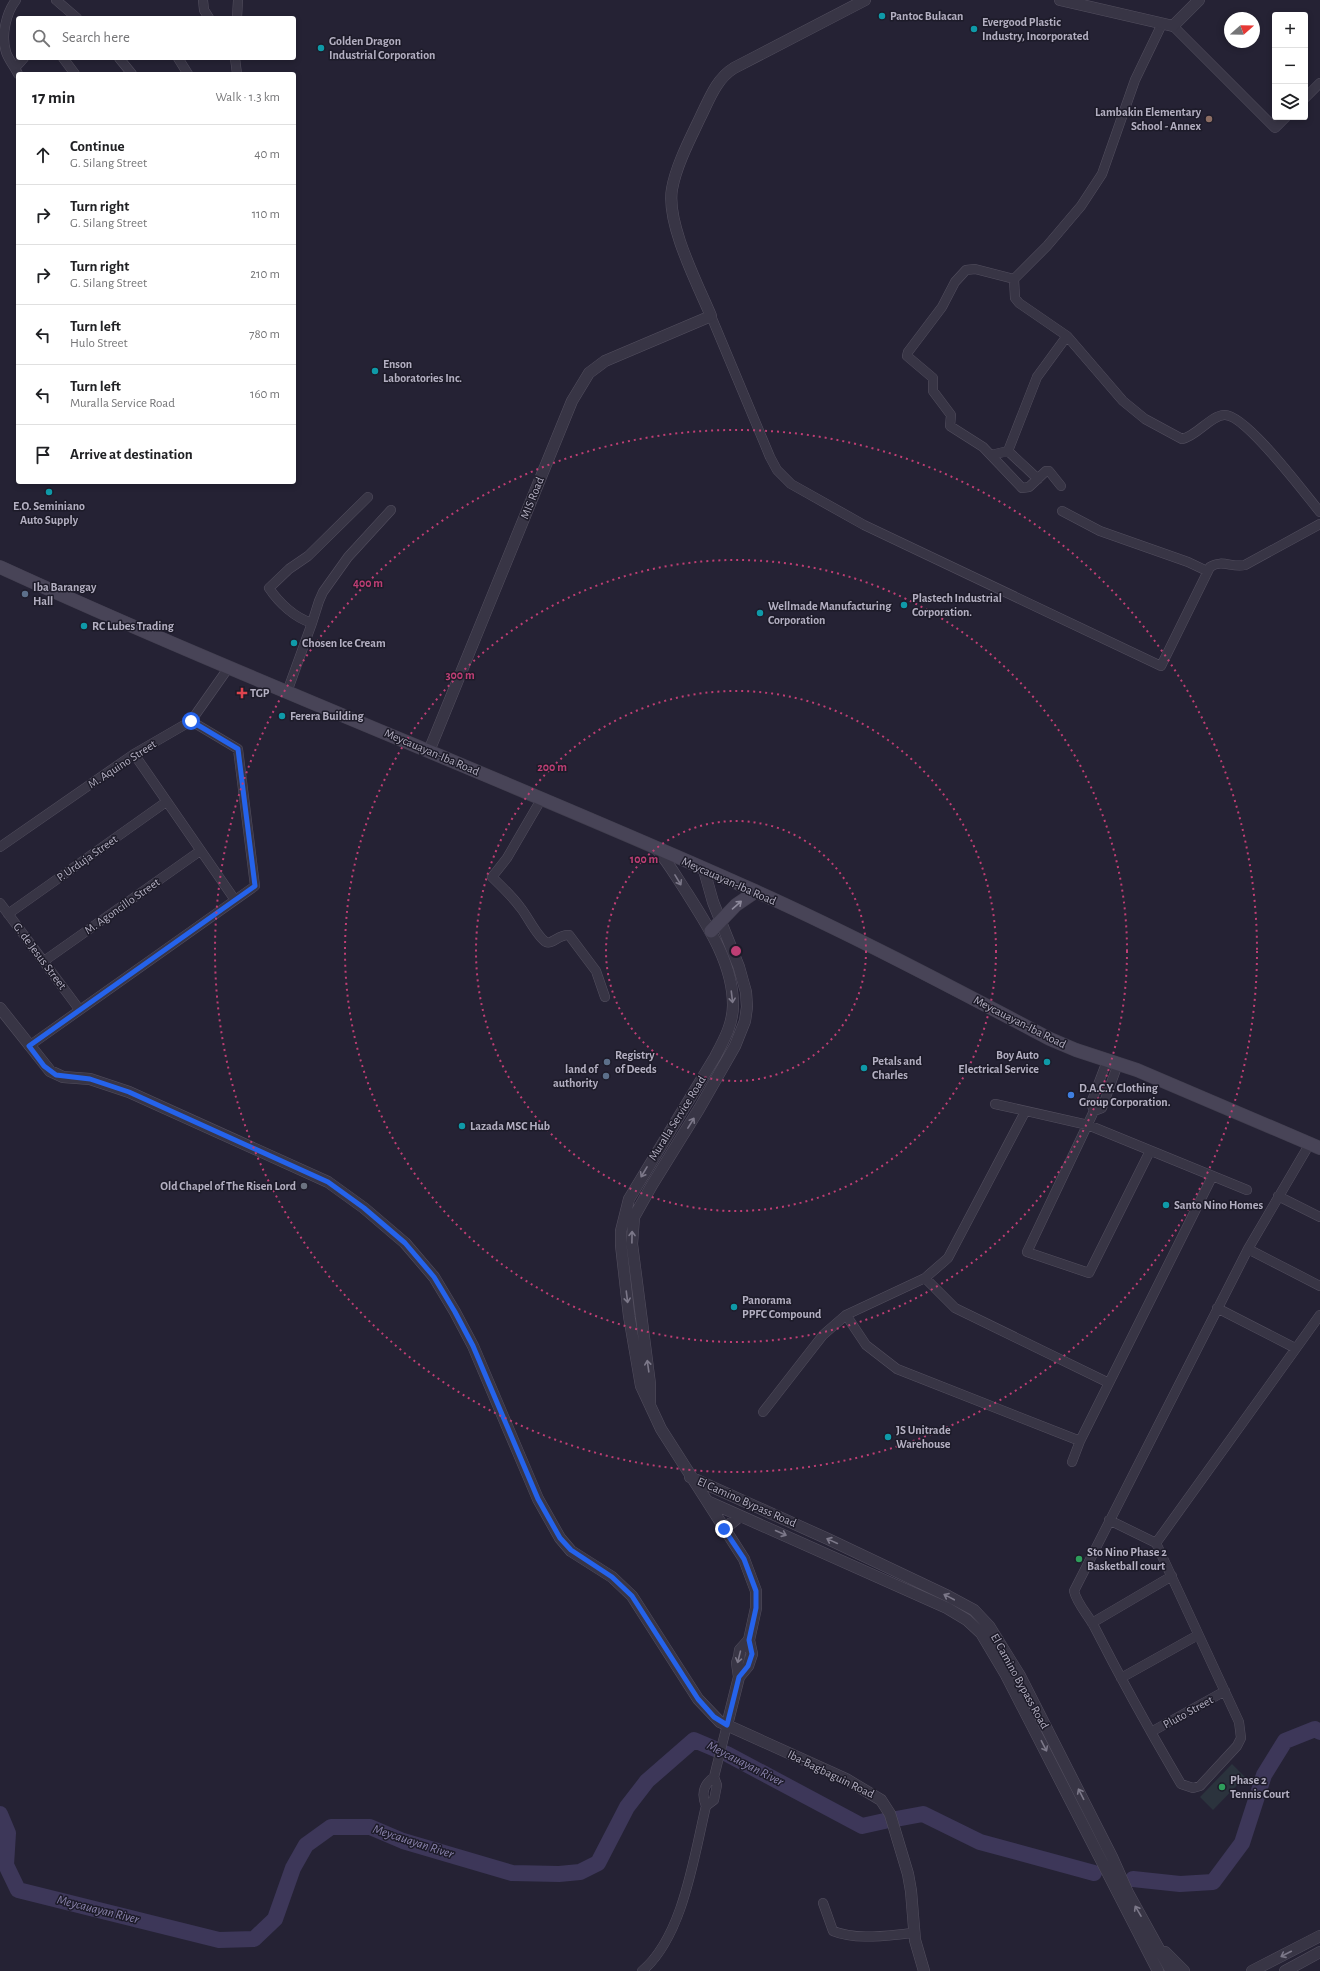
<!DOCTYPE html>
<html lang="en">
<head>
<meta charset="utf-8">
<style>
  :root { --surface:#fff; --page:#f2f2f2; --text:#202124; --muted:#757577; --line:#e0e0e0 }
  body { margin:0; font-family:"Alegreya Sans",sans-serif; background:var(--page); color:var(--text) }
  .controls { position:absolute; right:12px; top:12px; display:grid; overflow:hidden; border-radius:4px; box-shadow:0 2px 6px #0003 }
  .controls button { width:36px; height:36px; display:grid; place-items:center; padding:0; border:0; border-bottom:1px solid var(--line); background:var(--surface); color:var(--text); font:20px sans-serif }
  .compass { position:absolute; left:1224px; top:12px; width:36px; height:36px; border-radius:50%; background:var(--surface); box-shadow:0 2px 6px #0003; rotate:70deg }
  .stop { position:absolute; width:12px; height:12px; margin:-9px; border:3px solid #2563eb; border-radius:50%; background:#fff }
  .stop.end { background:#2563eb; border-color:#fff; box-shadow:0 1px 4px #0008 }
  .list { margin:0; padding:0; list-style:none }
  h2 { display:flex; justify-content:space-between; align-items:center; height:52px; margin:0; padding:0 16px; font-size:17px }
  h2 small { font-size:13px; font-weight:400; color:var(--muted) }
  .list li { display:grid; grid-template-columns:26px 1fr auto; gap:12px; align-items:center; box-sizing:border-box; height:60px; padding:0 16px; border-top:1px solid var(--line) }
  .list b { display:block; font-size:15px; white-space:nowrap }
  .list p { margin:0; font-size:13px; white-space:nowrap; color:var(--muted) }
  .list em { font-size:13px; font-style:normal; color:var(--muted) }
  .icon { flex:none; width:22px; height:22px; fill:none; stroke:currentColor; stroke-width:2; stroke-linecap:round; stroke-linejoin:round }
  .map { position:relative; flex:none; width:1320px; height:1971px; overflow:hidden }
  .search { position:absolute; background:var(--surface); box-shadow:0 2px 6px #0003; left:16px; top:16px; width:280px; height:44px; display:flex; align-items:center; gap:10px; box-sizing:border-box; padding:0 14px; border-radius:4px; color:var(--muted); font-size:15px }
  .panel { position:absolute; background:var(--surface); box-shadow:0 2px 6px #0003; left:16px; top:72px; width:280px; height:412px; border-radius:4px }
  .map>svg:first-child { display:block }
  .green { fill:#2b333d }
  .lines { fill:none; stroke-linecap:round; stroke-linejoin:round }
  .river { stroke:#3d3759; stroke-width:16 }
  .minor-casing { stroke:#534f5f; stroke-width:10 }
  .tertiary-casing { stroke:#534f5f; stroke-width:12 }
  .secondary-casing { stroke:#413e4e; stroke-width:14 }
  .minor { stroke:#383545; stroke-width:9 }
  .tertiary { stroke:#383545; stroke-width:11 }
  .secondary { stroke:#484457; stroke-width:13 }
  .oneway { stroke:#7c7889 }
  .oneway2 { stroke:#8e8a9c }
  .route { stroke:#2563eb; stroke-width:5 }
  .ring { fill:none; stroke:#be3e74; stroke-width:2; stroke-dasharray:2 4 }
  .culture-dot { fill:#0f9aa8; stroke:#1d1b29; stroke-width:1.5 }
  .education-dot { fill:#8d6e63; stroke:#1d1b29; stroke-width:1.5 }
  .service-dot { fill:#5c6f8a; stroke:#1d1b29; stroke-width:1.5 }
  .health-dot { fill:#e0444e; stroke:#1d1b29; stroke-width:1.5 }
  .shop-dot { fill:#3f7fe0; stroke:#1d1b29; stroke-width:1.5 }
  .worship-dot { fill:#6b7280; stroke:#1d1b29; stroke-width:1.5 }
  .leisure-dot { fill:#2e9e5b; stroke:#1d1b29; stroke-width:1.5 }
  .labels { text-anchor:middle; dominant-baseline:central; stroke-width:3; stroke-linejoin:round; paint-order:stroke }
  .poi-label { font-size:12px; font-weight:bold; fill:#b3afc1; stroke:#1d1b29; text-anchor:start }
  .street-label { font-size:12px; fill:#b3afc1; stroke:#1d1b29 }
  .water-label { font-size:13px; font-style:italic; fill:#8982ab; stroke:#1d1b29 }
  .centre { fill:#be3e74; stroke:#1d1b29; stroke-width:2 }
  .ring-label { font-size:12px; text-anchor:middle; font-weight:bold; fill:#be3e74; stroke:#1d1b29; stroke-width:3; stroke-linejoin:round; paint-order:stroke }
</style>
</head>
<body>
<div class="map">
<svg width="1320" height="1971" viewBox="0 0 1320 1971">
  <rect width="100%" height="100%" fill="#252234"/>
  <!-- green -->
  <path class="green" d="M1232,1764L1245,1777L1213,1810L1200,1797Z"/>
  <g class="lines">
    <!-- river -->
    <path class="river" d="M0,1814L8,1833L6,1865L18,1890L219,1940L254,1939L275,1919L293,1868L306,1845L331,1827H370L403,1841L512,1873L559,1874L580,1872L598,1863L627,1807L647,1781L694,1740L727,1754L862,1826L889,1820
      M896,1819L923,1814L980,1842L1094,1873
      M1133,1879L1180,1884L1213,1882L1242,1843L1264,1775L1285,1741L1315,1729L1320,1732"/>
    <!-- minor casing -->
    <g class="minor-casing">
      <path id="minor" d="M16,0C6,13 1,35 6,52C8,59 15,67 18,74
        M56,0L77,18
        M203,0L204,10L209,18
        M237,18L238,0
        M1162,24L1135,80L1102,174L1081,206L1047,246L1014,279L1015,298L1019,303L1067,336L1123,401L1145,419L1182,439C1197,436 1210,416 1224,415C1245,413 1305,494 1320,512
        M1173,26L1275,128L1286,117
        M63,58L75,74
        M119,58L132,74
        M178,58L188,74
        M235,58L237,74
        M15,68L24,58
        M1305,98L1320,83
        M1014,279L975,269L966,270L955,282L942,307L908,352L907,356L933,378V391L951,415L950,426L983,447L1022,488L1029,487L1046,471H1049L1061,486
        M711,316L770,457L777,470L791,484L864,525L1161,666L1210,567C1222,559 1232,568 1245,565L1320,524
        M1008,451L1037,377L1067,336
        M991,455L1008,451L1038,479
        M1062,511L1100,531L1188,562L1207,571
        M312,623C295,618 279,603 269,588L289,569L308,556L368,497
        M287,692L312,623L319,601L323,592L348,557L391,510
        M134,754L235,900
        M542,798L507,858L492,877C502,887 512,896 520,907C527,915 537,937 546,942C552,945 559,934 569,935L596,971L605,997
        M0,847L134,754L191,721L229,667
        M0,903L79,1009
        M8,914L166,802
        M44,961L200,851
        M29,1046L255,886L238,749L191,721
        M1107,1061L1091,1103L1094,1111L1027,1252L1089,1273L1150,1151
        M995,1104L1088,1125L1247,1190
        M1094,1111L1102,1108L1118,1064
        M1278,1196L1320,1217
        M1248,1249L1320,1286
        M925,1278L955,1308L1109,1383
        M1217,1308L1295,1348
        M846,1315L866,1345L897,1369L1080,1441L1212,1177
        M763,1412L823,1335L846,1315L925,1278L948,1258L1025,1112
        M1072,1462L1080,1441
        M1109,1520L1156,1543L1239,1722L1241,1738L1237,1746L1200,1786L1193,1788L1181,1784C1151,1733 1122,1681 1095,1628C1089,1616 1077,1604 1074,1591L1248,1249L1309,1145
        M1156,1543L1320,1315
        M1092,1623L1172,1576
        M1121,1678L1198,1635
        M1151,1732L1225,1691
        M706,1806L714,1800L717,1785L714,1777L727,1725
        M823,1903L833,1931C858,1941 888,1935 914,1933
        M642,1971C683,1937 694,1856 706,1806C701,1794 703,1785 714,1777"/>
    </g>
    <!-- tertiary casing -->
    <g class="tertiary-casing">
      <path id="tertiary" d="M1060,0L1173,26L1199,0
        M429,751L572,401L589,373L605,361L711,316C697,283 666,223 672,189C676,166 690,139 700,118C709,100 716,79 734,68L865,0
        M656,848C668,862 677,878 687,893C708,926 733,964 733,1005C733,1024 724,1040 715,1057L629,1199L621,1231V1245L629,1316L641,1386L661,1429L744,1559L756,1591V1608L749,1640L752,1654L748,1666L739,1677
        M0,1008L50,1071L63,1077L90,1079L129,1092L328,1182L364,1208L405,1243L434,1277L455,1312L473,1346L538,1499L560,1538L571,1551L612,1577L632,1596L698,1699L720,1722L846,1779L881,1800L890,1814L908,1874L911,1891L915,1940L924,1971
        M650,1402V1384L632,1244L634,1217L652,1185L699,1109L735,1046L745,1021L747,1007L746,992L739,967L713,902L704,870
        M690,1477L828,1539L948,1596L974,1610L989,1626L1020,1676L1112,1857L1128,1893L1171,1971
        M707,1501L947,1608L967,1620L981,1633L1006,1675L1158,1971
        M724,1529L740,1516
        M727,1725L739,1677L737,1663L739,1657L740,1650L749,1640
        M1165,1952L1184,1971
        M1252,1971L1320,1936
        M1285,1971L1320,1952"/>
    </g>
    <!-- secondary casing -->
    <g class="secondary-casing">
      <path id="secondary" d="M0,567C249,681 505,779 755,891C855,936 953,988 1050,1039L1076,1050L1137,1070L1320,1148
        M711,931L736,905L755,892"/>
    </g>
    <!-- minor -->
    <use href="#minor" class="minor"/>
    <!-- tertiary -->
    <use href="#tertiary" class="tertiary"/>
    <!-- secondary -->
    <use href="#secondary" class="secondary"/>
  </g>
  <!-- one-way arrows -->
  <defs><path id="oneway-shaft" d="M-6 0H5M1.5-3L5.5 0L1.5 3" fill="none" stroke-width="1.6" stroke-linecap="round" stroke-linejoin="round"/></defs>
  <g class="oneway">
    <use href="#oneway-shaft" transform="translate(678 880) rotate(59)"/>
    <use href="#oneway-shaft" transform="translate(732 997) rotate(83)"/>
    <use href="#oneway-shaft" transform="translate(691 1123) rotate(-58)"/>
    <use href="#oneway-shaft" transform="translate(644 1172) rotate(121)"/>
    <use href="#oneway-shaft" transform="translate(632 1237) rotate(-89)"/>
    <use href="#oneway-shaft" transform="translate(627 1297) rotate(83)"/>
    <use href="#oneway-shaft" transform="translate(648 1366) rotate(-98)"/>
    <use href="#oneway-shaft" transform="translate(781 1533) rotate(24)"/>
    <use href="#oneway-shaft" transform="translate(832 1541) rotate(-155)"/>
    <use href="#oneway-shaft" transform="translate(949 1597) rotate(-152)"/>
    <use href="#oneway-shaft" transform="translate(739 1657) rotate(104)"/>
    <use href="#oneway-shaft" transform="translate(1044 1746) rotate(63)"/>
    <use href="#oneway-shaft" transform="translate(1081 1794) rotate(-117)"/>
    <use href="#oneway-shaft" transform="translate(1138 1911) rotate(-120)"/>
    <use href="#oneway-shaft" transform="translate(1286 1954) rotate(153)"/>
  </g>
  <use class="oneway2" href="#oneway-shaft" transform="translate(737 905) rotate(-41)"/>
  <g class="lines">
    <!-- route -->
    <path class="route" d="M191,721L238,749L255,886L29,1046L44,1066L56,1075L90,1079L129,1092L328,1182L364,1208L405,1243L434,1277L455,1312L473,1346L538,1499L560,1538L571,1550L612,1577L632,1596L698,1699L714,1717L727,1725L739,1677L748,1666L752,1654L749,1640L756,1608V1591L744,1559L724,1529"/>
  </g>
  <!-- distance rings -->
  <g class="ring">
    <circle cx="736" cy="951" r="130"/>
    <circle cx="736" cy="951" r="260"/>
    <circle cx="736" cy="951" r="391"/>
    <circle cx="736" cy="951" r="521"/>
  </g>
  <!-- markers -->
  <g class="culture-dot">
    <circle cx="882" cy="16" r="4"/>
    <circle cx="974" cy="29" r="4"/>
    <circle cx="321" cy="48" r="4"/>
    <circle cx="375" cy="371" r="4"/>
    <circle cx="49" cy="492" r="4"/>
    <circle cx="904" cy="605" r="4"/>
    <circle cx="760" cy="613" r="4"/>
    <circle cx="84" cy="626" r="4"/>
    <circle cx="294" cy="643" r="4"/>
    <circle cx="282" cy="716" r="4"/>
    <circle cx="1047" cy="1062" r="4"/>
    <circle cx="864" cy="1068" r="4"/>
    <circle cx="462" cy="1126" r="4"/>
    <circle cx="1166" cy="1205" r="4"/>
    <circle cx="734" cy="1307" r="4"/>
    <circle cx="888" cy="1437" r="4"/>
  </g>
  <circle class="education-dot" cx="1209" cy="119" r="4"/>
  <g class="service-dot">
    <circle cx="25" cy="594" r="4"/>
    <circle cx="607" cy="1062" r="4"/>
    <circle cx="606" cy="1076" r="4"/>
  </g>
  <path class="health-dot" d="M240 687h4v4h4v4h-4v4h-4v-4h-4v-4h4z"/>
  <circle class="shop-dot" cx="1071" cy="1095" r="4"/>
  <circle class="worship-dot" cx="304" cy="1186" r="4"/>
  <g class="leisure-dot">
    <circle cx="1079" cy="1559" r="4"/>
    <circle cx="1222" cy="1787" r="4"/>
  </g>
  <g class="labels">
    <!-- poi labels -->
    <g class="poi-label">
      <text x="890" y="16">Pantoc Bulacan</text>
      <text x="982" y="22">Evergood Plastic<tspan x="982" dy="14">Industry, Incorporated</tspan></text>
      <text x="329" y="41">Golden Dragon<tspan x="329" dy="14">Industrial Corporation</tspan></text>
      <text x="1201" y="112" text-anchor="end">Lambakin Elementary<tspan x="1201" dy="14">School - Annex</tspan></text>
      <text x="383" y="364">Enson<tspan x="383" dy="14">Laboratories Inc.</tspan></text>
      <text x="49" y="506" text-anchor="middle">E.O. Seminiano<tspan x="49" dy="14">Auto Supply</tspan></text>
      <text x="33" y="587">Iba Barangay<tspan x="33" dy="14">Hall</tspan></text>
      <text x="912" y="598">Plastech Industrial<tspan x="912" dy="14">Corporation.</tspan></text>
      <text x="768" y="606">Wellmade Manufacturing<tspan x="768" dy="14">Corporation</tspan></text>
      <text x="92" y="626">RC Lubes Trading</text>
      <text x="302" y="643">Chosen Ice Cream</text>
      <text x="250" y="693">TGP</text>
      <text x="290" y="716">Ferera Building</text>
      <text x="615" y="1055">Registry<tspan x="615" dy="14">of Deeds</tspan></text>
      <text x="1039" y="1055" text-anchor="end">Boy Auto<tspan x="1039" dy="14">Electrical Service</tspan></text>
      <text x="872" y="1061">Petals and<tspan x="872" dy="14">Charles</tspan></text>
      <text x="598" y="1069" text-anchor="end">land of<tspan x="598" dy="14">authority</tspan></text>
      <text x="1079" y="1088">D.A.C.Y. Clothing<tspan x="1079" dy="14">Group Corporation.</tspan></text>
      <text x="470" y="1126">Lazada MSC Hub</text>
      <text x="296" y="1186" text-anchor="end">Old Chapel of The Risen Lord</text>
      <text x="1174" y="1205">Santo Nino Homes</text>
      <text x="742" y="1300">Panorama<tspan x="742" dy="14">PPFC Compound</tspan></text>
      <text x="896" y="1430">JS Unitrade<tspan x="896" dy="14">Warehouse</tspan></text>
      <text x="1087" y="1552">Sto Nino Phase 2<tspan x="1087" dy="14">Basketball court</tspan></text>
      <text x="1230" y="1780">Phase 2<tspan x="1230" dy="14">Tennis Court</tspan></text>
    </g>
    <!-- street labels -->
    <g class="street-label">
      <text transform="translate(532 498) rotate(-68)">MIS Road</text>
      <text transform="translate(432 752) rotate(23)">Meycauayan-Iba Road</text>
      <text transform="translate(122 764) rotate(-33)">M. Aquino Street</text>
      <text transform="translate(87 858) rotate(-35)">P. Urduja Street</text>
      <text transform="translate(729 881) rotate(24)">Meycauayan-Iba Road</text>
      <text transform="translate(122 906) rotate(-35)">M. Agoncillo Street</text>
      <text transform="translate(40 956) rotate(53)">G. de Jesus Street</text>
      <text transform="translate(1020 1022) rotate(27)">Meycauayan-Iba Road</text>
      <text transform="translate(677 1118) rotate(-58)">Muralla Service Road</text>
      <text transform="translate(747 1502) rotate(24)">El Camino Bypass Road</text>
      <text transform="translate(1020 1681) rotate(61)">El Camino Bypass Road</text>
      <text transform="translate(1188 1712) rotate(-29)">Pluto Street</text>
      <text transform="translate(831 1774) rotate(26)">Iba-Bagbaguin Road</text>
    </g>
    <!-- water labels -->
    <g class="water-label">
      <text transform="translate(745 1764) rotate(27)">Meycauayan River</text>
      <text transform="translate(413 1842) rotate(18)">Meycauayan River</text>
      <text transform="translate(98 1910) rotate(14)">Meycauayan River</text>
    </g>
  </g>
  <circle cx="736" cy="951" r="6" class="centre"/>
  <g class="ring-label">
    <text x="368" y="587">400 m</text>
    <text x="460" y="679">300 m</text>
    <text x="552" y="771">200 m</text>
    <text x="644" y="863">100 m</text>
  </g>
</svg>
<div class="controls">
<button>+</button>
<button>−</button>
<button><svg class="icon" aria-label="layers" viewBox="0 0 24 24"><path d="M12 4l9 5-9 5-9-5zM3 14l9 5 9-5"/></svg></button>
</div>
<svg class="compass" viewBox="-18 -18 36 36"><path d="M0-13l5 13h-10z" fill="#e53935"/><path d="M0 13l5-13h-10z" fill="#757577"/></svg>
<div class="stop" style="left:191px;top:721px"></div>
<div class="stop end" style="left:724px;top:1529px"></div>
<div class="search"><svg class="icon" aria-label="search" viewBox="0 0 24 24"><circle cx="10" cy="10" r="6"/><path d="M15 15l6 6"/></svg>Search here</div>
<section class="panel">
<h2>17 min<small>Walk · 1.3 km</small></h2>
<ul class="list">
<li><svg class="icon" aria-label="ahead" viewBox="0 0 24 24"><path d="M12 20V5M6 11l6-6 6 6"/></svg><div><b>Continue</b><p>G. Silang Street</p></div><em>40 m</em></li>
<li><svg class="icon" aria-label="right" viewBox="0 0 24 24"><path d="M7 20v-9h11M14 6l5 5-5 5"/></svg><div><b>Turn right</b><p>G. Silang Street</p></div><em>110 m</em></li>
<li><svg class="icon" aria-label="right" viewBox="0 0 24 24"><path d="M7 20v-9h11M14 6l5 5-5 5"/></svg><div><b>Turn right</b><p>G. Silang Street</p></div><em>210 m</em></li>
<li><svg class="icon" aria-label="left" viewBox="0 0 24 24"><path d="M17 20v-9H6M10 6l-5 5 5 5"/></svg><div><b>Turn left</b><p>Hulo Street</p></div><em>780 m</em></li>
<li><svg class="icon" aria-label="left" viewBox="0 0 24 24"><path d="M17 20v-9H6M10 6l-5 5 5 5"/></svg><div><b>Turn left</b><p>Muralla Service Road</p></div><em>160 m</em></li>
<li><svg class="icon" aria-label="arrive" viewBox="0 0 24 24"><path d="M6 21V4h12l-3 4 3 4H6"/></svg><div><b>Arrive at destination</b></div></li>
</ul>
</section>
</div>
</body>
</html>
